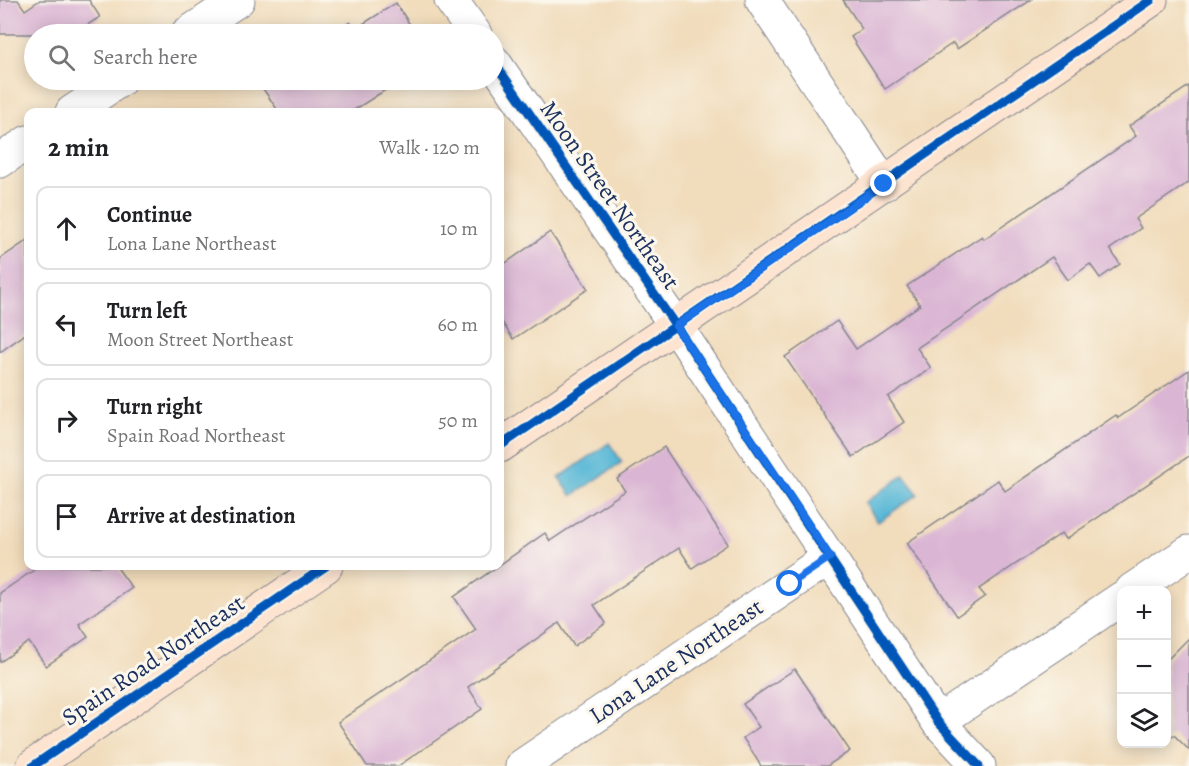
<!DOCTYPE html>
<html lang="en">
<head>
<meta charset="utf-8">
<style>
  :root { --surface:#fff; --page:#f6f6f6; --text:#202124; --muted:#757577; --line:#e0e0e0 }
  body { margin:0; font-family:Alegreya,serif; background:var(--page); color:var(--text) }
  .controls { position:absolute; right:18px; bottom:18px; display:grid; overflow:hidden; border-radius:12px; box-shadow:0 3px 15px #0003 }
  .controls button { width:54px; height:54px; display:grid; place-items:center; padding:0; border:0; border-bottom:2px solid var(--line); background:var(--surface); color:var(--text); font:30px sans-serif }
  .stop { position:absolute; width:18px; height:18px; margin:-14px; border:4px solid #1a73e8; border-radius:50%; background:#fff }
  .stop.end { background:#1a73e8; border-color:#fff; box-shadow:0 2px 6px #0008 }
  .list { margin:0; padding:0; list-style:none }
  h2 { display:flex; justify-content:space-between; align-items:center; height:78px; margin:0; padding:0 24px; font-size:26px }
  h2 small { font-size:20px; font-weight:400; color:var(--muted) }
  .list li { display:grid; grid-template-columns:39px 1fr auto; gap:18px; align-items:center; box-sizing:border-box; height:84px; margin:0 12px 12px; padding:0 12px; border:2px solid var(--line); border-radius:12px }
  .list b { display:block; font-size:22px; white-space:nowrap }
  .list p { margin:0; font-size:20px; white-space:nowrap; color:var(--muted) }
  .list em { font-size:20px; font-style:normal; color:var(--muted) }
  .icon { flex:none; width:33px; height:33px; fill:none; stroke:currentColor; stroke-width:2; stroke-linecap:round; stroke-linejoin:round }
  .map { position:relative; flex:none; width:1189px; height:766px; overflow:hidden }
  .search { position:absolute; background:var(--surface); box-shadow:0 3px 15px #0003; left:24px; top:24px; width:480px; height:66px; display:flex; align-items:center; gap:15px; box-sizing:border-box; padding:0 21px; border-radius:33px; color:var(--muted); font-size:22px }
  .panel { position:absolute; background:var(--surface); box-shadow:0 3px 15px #0003; left:24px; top:108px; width:480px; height:462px; border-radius:12px }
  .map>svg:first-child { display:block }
  .water { fill:#57b7d5; stroke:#39739a; stroke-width:1.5 }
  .building { fill:#dab5d4 }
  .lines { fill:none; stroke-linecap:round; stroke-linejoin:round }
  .street-casing { stroke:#86868c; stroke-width:35 }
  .secondary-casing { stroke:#86868c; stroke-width:35 }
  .street { stroke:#fff; stroke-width:33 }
  .secondary { stroke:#fde4d1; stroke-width:33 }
  .cycleway-casing { stroke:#fbf7ec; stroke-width:13 }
  .cycleway { stroke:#0057b8; stroke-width:9 }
  .route { stroke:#1a73e8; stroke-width:8 }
  .labels { text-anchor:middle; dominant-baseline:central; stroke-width:6; stroke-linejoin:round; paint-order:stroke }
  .street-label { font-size:24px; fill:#1b2f5e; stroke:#fbf7ec }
</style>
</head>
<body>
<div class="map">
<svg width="1189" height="766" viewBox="0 0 1189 766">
  <rect width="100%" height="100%" fill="#fbf7ec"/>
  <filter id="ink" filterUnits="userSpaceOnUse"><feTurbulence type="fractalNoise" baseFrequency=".0167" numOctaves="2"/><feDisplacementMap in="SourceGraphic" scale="12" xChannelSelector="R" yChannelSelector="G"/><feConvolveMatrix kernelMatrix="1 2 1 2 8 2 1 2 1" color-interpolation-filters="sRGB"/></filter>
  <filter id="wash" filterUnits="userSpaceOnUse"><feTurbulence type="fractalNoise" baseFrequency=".008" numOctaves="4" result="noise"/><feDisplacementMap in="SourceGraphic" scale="24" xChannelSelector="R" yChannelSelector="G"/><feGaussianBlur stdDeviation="1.35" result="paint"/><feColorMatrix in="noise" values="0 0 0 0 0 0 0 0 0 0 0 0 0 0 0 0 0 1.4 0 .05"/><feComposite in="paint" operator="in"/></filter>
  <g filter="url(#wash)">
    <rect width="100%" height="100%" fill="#f1dcbb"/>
    <!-- water -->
    <path class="water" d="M609,443L622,462L572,496L559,478Z
      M904,475L918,494L878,522L865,503Z"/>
    <g id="blocks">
      <!-- building -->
      <path class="building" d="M0,0H18L25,10L40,0H89L100,17L73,34H0Z
        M843,0H1031L957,49L953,43L885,89L851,37L862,29Z
        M396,3L416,34H331L350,22L355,29Z
        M265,80H401L351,112H279L259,83Z
        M1189,86V182L1135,219L1141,228L1110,249L1120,264L1100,278L1090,264L1068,280L1052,257L917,348L931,368L888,397L904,422L853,457L785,357L837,321L856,349L920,305L907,286L982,236L984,239L1136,136L1129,126Z
        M550,232L588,289L513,339L500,319V267Z
        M28,240V332L0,352V259Z
        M1189,370V456L1066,539L1062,533L979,589L985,596L957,616L907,543L998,480L1005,491L1116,415L1118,418Z
        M664,447L728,544L692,568L679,548L594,605L606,623L574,646L559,623L468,687L482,709L398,766H367L338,722L476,629L454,597L545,533L550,541L625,491L617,479Z
        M40,566H116L132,588L79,624L88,637L46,666L29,642L0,662V593Z
        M1189,638V750L1174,735L1167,737V660Z
        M795,669L850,751L827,766H761L743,738L759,727L743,704Z"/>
    </g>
  </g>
  <g filter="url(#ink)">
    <use href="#blocks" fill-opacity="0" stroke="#86868c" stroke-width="1.5"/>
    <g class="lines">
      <!-- street casing -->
      <g class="street-casing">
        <path id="street" d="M451,0L475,34
          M762,0L884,184
          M187,34L238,0
          M494,62L676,326L938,722L979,766
          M72,112L120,80
          M0,161L28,142
          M1132,590L1189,552
          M938,722L1122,598
          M522,766L830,557"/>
      </g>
      <!-- secondary casing -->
      <g class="secondary-casing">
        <path id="secondary" d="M500,446L1151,0
          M33,766L326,566"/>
      </g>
      <!-- street -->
      <use href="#street" class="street"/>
      <!-- secondary -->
      <use href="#secondary" class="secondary"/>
      <!-- cycleway casing -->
      <g class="cycleway-casing">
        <path id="cycleway" d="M494,62L676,326L938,722L979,766
          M500,446L1151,0
          M33,766L326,566"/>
      </g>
      <!-- cycleway -->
      <use href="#cycleway" class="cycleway"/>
    </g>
  </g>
  <g class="lines" filter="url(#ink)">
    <!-- route -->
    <path class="route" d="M790,584L830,557L676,326L884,184"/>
  </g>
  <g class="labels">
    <!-- street labels -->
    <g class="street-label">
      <text transform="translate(610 195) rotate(55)">Moon Street Northeast</text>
      <text transform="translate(153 660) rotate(-34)">Spain Road Northeast</text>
      <text transform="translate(676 661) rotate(-34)">Lona Lane Northeast</text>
    </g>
  </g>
</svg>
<div class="controls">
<button>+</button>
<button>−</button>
<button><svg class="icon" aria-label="layers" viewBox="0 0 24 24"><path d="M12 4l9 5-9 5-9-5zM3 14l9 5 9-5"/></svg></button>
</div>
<div class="stop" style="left:790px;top:584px"></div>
<div class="stop end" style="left:884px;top:184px"></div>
<div class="search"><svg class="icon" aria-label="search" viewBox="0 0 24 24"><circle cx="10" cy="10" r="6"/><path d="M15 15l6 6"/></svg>Search here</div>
<section class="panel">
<h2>2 min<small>Walk · 120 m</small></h2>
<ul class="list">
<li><svg class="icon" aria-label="ahead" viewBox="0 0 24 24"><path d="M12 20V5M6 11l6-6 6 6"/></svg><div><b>Continue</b><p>Lona Lane Northeast</p></div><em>10 m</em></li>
<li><svg class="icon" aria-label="left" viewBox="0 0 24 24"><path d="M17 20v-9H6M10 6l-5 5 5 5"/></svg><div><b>Turn left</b><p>Moon Street Northeast</p></div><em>60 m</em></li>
<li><svg class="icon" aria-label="right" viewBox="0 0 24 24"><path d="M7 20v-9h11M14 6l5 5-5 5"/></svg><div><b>Turn right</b><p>Spain Road Northeast</p></div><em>50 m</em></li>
<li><svg class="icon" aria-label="arrive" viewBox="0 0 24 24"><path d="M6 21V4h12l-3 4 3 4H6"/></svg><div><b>Arrive at destination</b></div></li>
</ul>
</section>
</div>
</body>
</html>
